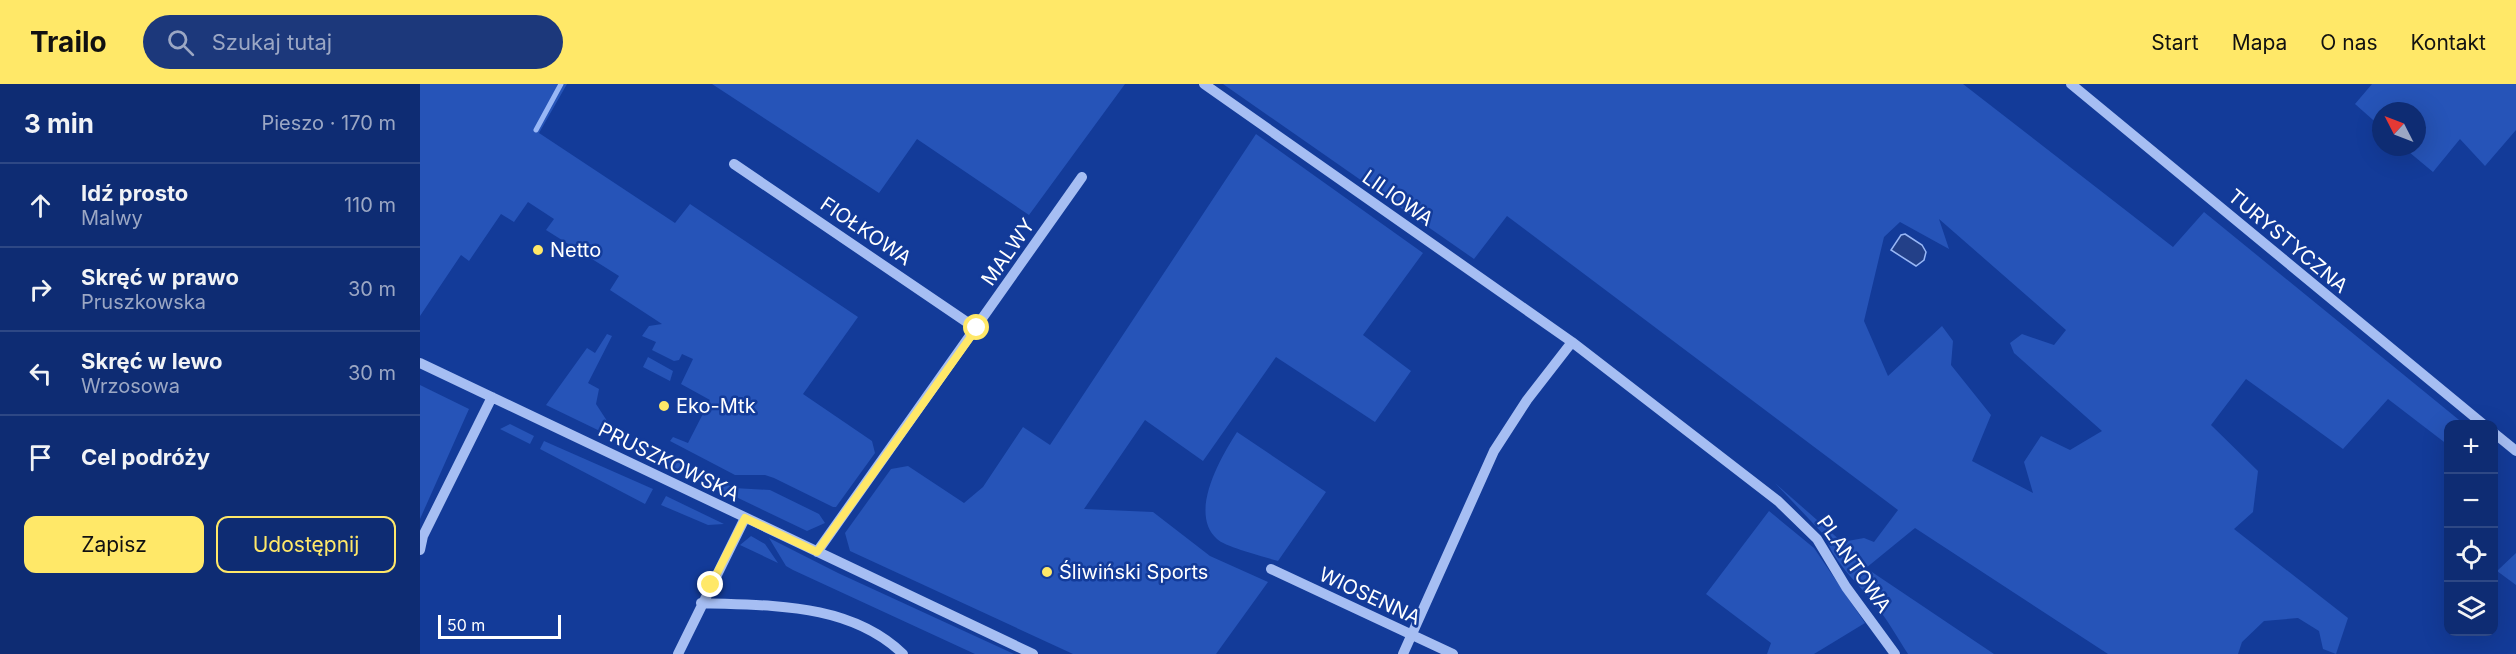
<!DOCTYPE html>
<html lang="pl">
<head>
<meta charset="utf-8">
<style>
  :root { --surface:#0e2c73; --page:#1c387b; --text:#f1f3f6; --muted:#9ba7c4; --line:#2e4885; --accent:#ffe868 }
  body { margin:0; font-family:Inter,sans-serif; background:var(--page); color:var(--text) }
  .controls { position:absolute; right:18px; bottom:18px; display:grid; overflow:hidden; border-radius:12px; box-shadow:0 6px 24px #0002 }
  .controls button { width:54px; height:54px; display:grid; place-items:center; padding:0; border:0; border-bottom:2px solid var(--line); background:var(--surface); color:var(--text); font:30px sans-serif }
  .compass { position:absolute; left:1952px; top:18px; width:54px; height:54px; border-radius:50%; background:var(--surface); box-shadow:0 6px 24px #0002; rotate:312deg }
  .scale { position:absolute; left:18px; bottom:15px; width:123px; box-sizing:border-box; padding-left:6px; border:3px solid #fff; border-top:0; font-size:16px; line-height:21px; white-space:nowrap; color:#fff; -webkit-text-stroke:4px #133b99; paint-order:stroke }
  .stop { position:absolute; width:18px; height:18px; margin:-14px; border:4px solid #ffe868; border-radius:50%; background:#fff }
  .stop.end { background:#ffe868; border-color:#fff; box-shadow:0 2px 6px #0008 }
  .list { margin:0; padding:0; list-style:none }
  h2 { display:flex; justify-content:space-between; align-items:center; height:78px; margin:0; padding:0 24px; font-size:26px }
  h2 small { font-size:20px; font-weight:400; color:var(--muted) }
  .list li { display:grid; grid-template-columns:39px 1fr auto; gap:18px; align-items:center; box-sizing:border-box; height:84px; padding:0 24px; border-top:2px solid var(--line) }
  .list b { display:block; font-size:22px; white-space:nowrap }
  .list p { margin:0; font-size:20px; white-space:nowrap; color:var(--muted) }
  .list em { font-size:20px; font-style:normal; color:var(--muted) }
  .actions { display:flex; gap:12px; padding:18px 24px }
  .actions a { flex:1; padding:14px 0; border:2px solid var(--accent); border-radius:12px; text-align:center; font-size:21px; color:var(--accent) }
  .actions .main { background:var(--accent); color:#111 }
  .icon { flex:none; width:33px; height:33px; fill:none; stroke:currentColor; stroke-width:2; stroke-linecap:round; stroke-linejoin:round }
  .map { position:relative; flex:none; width:2096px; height:570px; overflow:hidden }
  header { display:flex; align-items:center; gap:36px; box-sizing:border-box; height:84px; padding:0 30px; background:var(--accent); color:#111 }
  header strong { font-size:28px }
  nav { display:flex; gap:33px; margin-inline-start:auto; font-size:21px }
  .search { width:420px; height:54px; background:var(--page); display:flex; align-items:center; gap:15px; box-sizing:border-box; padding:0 21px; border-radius:33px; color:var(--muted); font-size:22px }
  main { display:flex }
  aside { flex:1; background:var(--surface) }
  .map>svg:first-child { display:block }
  .green { fill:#2654b8; fill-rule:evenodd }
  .water { fill:#234088; stroke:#98b7f6; stroke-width:1.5 }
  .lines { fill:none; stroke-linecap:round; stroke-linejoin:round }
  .stream { stroke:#98b7f6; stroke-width:5 }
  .minor { stroke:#a6bef3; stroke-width:10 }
  .route { stroke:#ffe868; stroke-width:8 }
  .poi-dot { fill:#ffe868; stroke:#133b99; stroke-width:2 }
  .labels { text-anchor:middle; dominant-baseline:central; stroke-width:5; stroke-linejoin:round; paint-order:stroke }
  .street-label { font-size:20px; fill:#fff; stroke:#133b99 }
  .poi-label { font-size:20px; fill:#fff; stroke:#133b99; text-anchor:start }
</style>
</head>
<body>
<header>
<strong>Trailo</strong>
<div class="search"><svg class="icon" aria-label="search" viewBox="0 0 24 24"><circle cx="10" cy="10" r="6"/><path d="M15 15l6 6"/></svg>Szukaj tutaj</div>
<nav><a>Start</a><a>Mapa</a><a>O nas</a><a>Kontakt</a></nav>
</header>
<main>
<aside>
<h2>3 min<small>Pieszo · 170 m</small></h2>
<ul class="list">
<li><svg class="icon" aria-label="ahead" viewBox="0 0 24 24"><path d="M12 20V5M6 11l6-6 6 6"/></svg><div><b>Idź prosto</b><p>Malwy</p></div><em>110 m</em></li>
<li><svg class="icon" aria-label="right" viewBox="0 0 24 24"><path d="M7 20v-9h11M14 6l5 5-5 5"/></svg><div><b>Skręć w prawo</b><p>Pruszkowska</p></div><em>30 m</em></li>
<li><svg class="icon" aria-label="left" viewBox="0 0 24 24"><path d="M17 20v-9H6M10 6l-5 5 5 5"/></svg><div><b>Skręć w lewo</b><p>Wrzosowa</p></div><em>30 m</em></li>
<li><svg class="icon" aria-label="arrive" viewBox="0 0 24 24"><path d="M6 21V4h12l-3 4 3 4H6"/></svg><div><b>Cel podróży</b></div></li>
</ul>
<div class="actions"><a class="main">Zapisz</a><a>Udostępnij</a></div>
</aside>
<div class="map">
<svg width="2096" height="570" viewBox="0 0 2096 570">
  <rect width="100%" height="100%" fill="#133b99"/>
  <!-- green -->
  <path class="green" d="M0,0H147L119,49L255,139L270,120L438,233L383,310L452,357L455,369L416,423H413L354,394L345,391H315L250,357L253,353L268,359L290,316L261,300L273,275L262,270L259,276L254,277L232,266L236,258L222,252L229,242L242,240L190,206L199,192L126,146L134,135L108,118L94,138L81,130L49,177L41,171L0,232Z
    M292,0H705L609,131L497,55L459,109Z
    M803,0H1543L1753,163L1784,128L2044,340H2028V361L1968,315L1923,365L1826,295L1791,341L1838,387L1833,428L1814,445L1928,534L1916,570L1903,565L1899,547L1878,534L1844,537L1822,558L1818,570H1688L1495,444L1446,484L1574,570H1488C1479,556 1470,540 1460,527C1442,502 1415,482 1405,452L1355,399L1422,458L1444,454L1454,458L1478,426L1087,132L1054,175ZM1519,135L1646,246L1634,261L1602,250L1590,259L1594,269L1682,347L1650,366L1621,352L1604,378L1613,409L1552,377L1571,331L1531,281L1533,257L1522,242L1468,292L1444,237L1464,153L1480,138L1529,165Z
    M1952,0H2096V46L2065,82L2040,55L2013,88L1983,63H1997V27H1961V43L1935,20Z
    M836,50L1003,169L943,251L991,287L955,338L856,273L783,377L725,336L664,425L733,428L790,472L848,498L796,570H653L430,467L425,449L471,385L488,382L544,419L563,403L603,343L630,361Z
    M187,250L192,252L168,299L179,305L176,320L189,340L184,349L126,321L167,264L175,269Z
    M228,273L253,287L250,297L223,283Z
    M0,301L49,325L0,435Z
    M90,340L114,352L110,360L80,345Z
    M817,348L906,408L858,477C845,473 805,463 797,455C768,429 801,373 817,348Z
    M124,357L233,405L225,420L120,365Z
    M245,369L314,404L350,406L399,430L405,439L387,447L241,377Z
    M246,412L304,440L288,441L241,421Z
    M1349,427L1394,464L1445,539L1394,570H1347L1351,559L1286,510Z
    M331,452L345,460L358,479L320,461Z
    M349,454L418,489L594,570H555L373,486L366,482Z
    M2096,469V501L2077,487Z"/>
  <!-- water -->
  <path class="water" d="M1485,150L1502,161L1506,168L1504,176L1496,182L1471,166L1481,151Z"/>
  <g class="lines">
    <!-- stream -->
    <path class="stream" d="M116,46L141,0"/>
    <!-- minor -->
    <path class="minor" d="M784,0L1152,258L1358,417L1397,455L1426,503L1475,570
      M1651,0L2063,340
      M314,80L557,245
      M0,279L613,570
      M2074,349L2096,367
      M0,466L3,452L72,313
      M397,468L662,93
      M851,485L1033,570
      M281,519C350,522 429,518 483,570
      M258,570L325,434
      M983,570L1074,367L1107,316L1152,258"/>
  </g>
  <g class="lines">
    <!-- route -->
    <path class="route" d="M291,501L325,434L397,468L557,244"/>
  </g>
  <!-- markers -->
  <g class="poi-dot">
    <circle cx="118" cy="166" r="6"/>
    <circle cx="244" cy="322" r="6"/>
    <circle cx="627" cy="488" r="6"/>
  </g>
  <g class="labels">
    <!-- street labels -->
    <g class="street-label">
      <text transform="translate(978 114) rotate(35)">LILIOWA</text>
      <text transform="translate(446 147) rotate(34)">FIOŁKOWA</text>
      <text transform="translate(1868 157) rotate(40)">TURYSTYCZNA</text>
      <text transform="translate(588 168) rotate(-55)">MALWY</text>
      <text transform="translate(249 378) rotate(26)">PRUSZKOWSKA</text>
      <text transform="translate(1434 480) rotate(55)">PLANTOWA</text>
      <text transform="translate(950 512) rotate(25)">WIOSENNA</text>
    </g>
    <!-- poi labels -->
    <g class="poi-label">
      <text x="130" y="166">Netto</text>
      <text x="256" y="322">Eko-Mtk</text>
      <text x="639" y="488">Śliwiński Sports</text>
    </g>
  </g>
</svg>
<div class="controls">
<button>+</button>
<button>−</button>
<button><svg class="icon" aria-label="locate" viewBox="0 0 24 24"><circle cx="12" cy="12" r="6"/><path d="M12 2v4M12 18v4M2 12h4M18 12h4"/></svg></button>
<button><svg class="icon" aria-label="layers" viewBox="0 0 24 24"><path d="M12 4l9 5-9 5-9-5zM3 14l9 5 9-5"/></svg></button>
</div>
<svg class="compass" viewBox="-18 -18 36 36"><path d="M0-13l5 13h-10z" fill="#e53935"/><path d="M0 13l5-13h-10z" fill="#9ba7c4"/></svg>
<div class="scale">50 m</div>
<div class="stop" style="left:557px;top:244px"></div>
<div class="stop end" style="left:291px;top:501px"></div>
</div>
</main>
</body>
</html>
